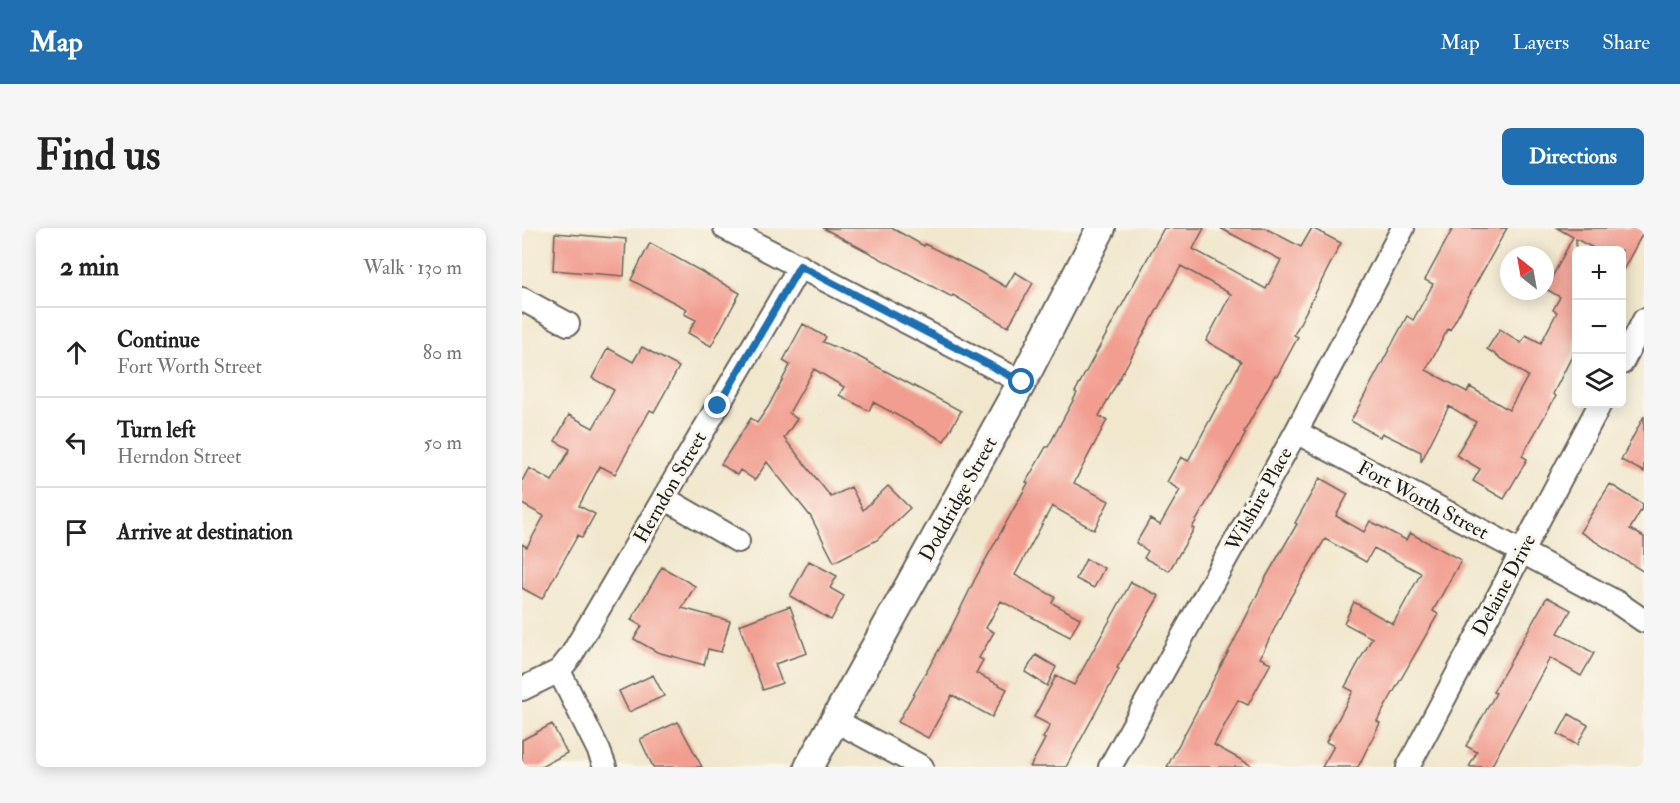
<!DOCTYPE html>
<html lang="en">
<head>
<meta charset="utf-8">
<style>
  :root { --surface:#fff; --page:#f6f6f6; --text:#222; --muted:#767676; --line:#e0e0e0; --accent:#1f6fb2 }
  body { margin:0; font-family:"IM FELL Double Pica",serif; background:var(--page); color:var(--text) }
  .controls { position:absolute; right:18px; top:18px; display:grid; overflow:hidden; border-radius:9px; box-shadow:0 3px 15px #0003 }
  .controls button { width:54px; height:54px; display:grid; place-items:center; padding:0; border:0; border-bottom:2px solid var(--line); background:var(--surface); color:var(--text); font:30px sans-serif }
  .compass { position:absolute; left:978px; top:18px; width:54px; height:54px; border-radius:50%; background:var(--surface); box-shadow:0 3px 15px #0003; rotate:329deg }
  .stop { position:absolute; width:18px; height:18px; margin:-14px; border:4px solid #1f6fb2; border-radius:50%; background:#fff }
  .stop.end { background:#1f6fb2; border-color:#fff; box-shadow:0 2px 6px #0008 }
  .list { margin:0; padding:0; list-style:none }
  h2 { display:flex; justify-content:space-between; align-items:center; height:78px; margin:0; padding:0 24px; font-size:26px }
  h2 small { font-size:20px; font-weight:400; color:var(--muted) }
  .list li { display:grid; grid-template-columns:39px 1fr auto; gap:18px; align-items:center; box-sizing:border-box; height:90px; padding:0 24px; border-top:2px solid var(--line) }
  .list b { display:block; font-size:22px; white-space:nowrap }
  .list p { margin:0; font-size:20px; white-space:nowrap; color:var(--muted) }
  .list em { font-size:20px; font-style:normal; color:var(--muted) }
  .icon { flex:none; width:33px; height:33px; fill:none; stroke:currentColor; stroke-width:2; stroke-linecap:round; stroke-linejoin:round }
  .map { position:relative; flex:none; width:1122px; height:539px; overflow:hidden; border-radius:9px }
  header { display:flex; align-items:center; gap:36px; box-sizing:border-box; height:84px; padding:0 30px; background:var(--accent); color:#fff }
  header strong { font-size:28px }
  nav { display:flex; gap:33px; margin-inline-start:auto; font-size:21px }
  .intro { display:flex; align-items:center; justify-content:space-between; box-sizing:border-box; height:144px; padding:0 36px }
  h1 { margin:0; font-size:42px }
  .button { padding:15px 27px; border-radius:9px; background:var(--accent); color:#fff; font-size:21px; font-weight:700 }
  main { display:flex; gap:36px; padding:0 36px }
  aside { flex:1; background:var(--surface); border-radius:9px; box-shadow:0 3px 15px #0003 }
  .map>svg:first-child { display:block }
  .building { fill:#f19e90 }
  .lines { fill:none; stroke-linecap:round; stroke-linejoin:round }
  .minor-casing { stroke:#67635a; stroke-width:26 }
  .major-casing { stroke:#67635a; stroke-width:32 }
  .minor { stroke:#fff; stroke-width:22 }
  .major { stroke:#fff; stroke-width:28 }
  .route { stroke:#1f6fb2; stroke-width:8 }
  .labels { text-anchor:middle; dominant-baseline:central; stroke-width:6; stroke-linejoin:round; paint-order:stroke }
  .street-label { font-size:20px; fill:#1c1c1c; stroke:#fbf7ec }
</style>
</head>
<body>
<header>
<strong>Map</strong>
<nav><a>Map</a><a>Layers</a><a>Share</a></nav>
</header>
<div class="intro"><h1>Find us</h1><a class="button">Directions</a></div>
<main>
<aside>
<h2>2 min<small>Walk · 130 m</small></h2>
<ul class="list">
<li><svg class="icon" aria-label="ahead" viewBox="0 0 24 24"><path d="M12 20V5M6 11l6-6 6 6"/></svg><div><b>Continue</b><p>Fort Worth Street</p></div><em>80 m</em></li>
<li><svg class="icon" aria-label="left" viewBox="0 0 24 24"><path d="M17 20v-9H6M10 6l-5 5 5 5"/></svg><div><b>Turn left</b><p>Herndon Street</p></div><em>50 m</em></li>
<li><svg class="icon" aria-label="arrive" viewBox="0 0 24 24"><path d="M6 21V4h12l-3 4 3 4H6"/></svg><div><b>Arrive at destination</b></div></li>
</ul>
</aside>
<div class="map">
<svg width="1122" height="539" viewBox="0 0 1122 539">
  <rect width="100%" height="100%" fill="#fbf7ec"/>
  <filter id="ink" filterUnits="userSpaceOnUse"><feTurbulence type="fractalNoise" baseFrequency=".0167" numOctaves="2"/><feDisplacementMap in="SourceGraphic" scale="12" xChannelSelector="R" yChannelSelector="G"/><feConvolveMatrix kernelMatrix="1 2 1 2 8 2 1 2 1" color-interpolation-filters="sRGB"/></filter>
  <filter id="wash" filterUnits="userSpaceOnUse"><feTurbulence type="fractalNoise" baseFrequency=".008" numOctaves="4" result="noise"/><feDisplacementMap in="SourceGraphic" scale="24" xChannelSelector="R" yChannelSelector="G"/><feGaussianBlur stdDeviation="1.35" result="paint"/><feColorMatrix in="noise" values="0 0 0 0 0 0 0 0 0 0 0 0 0 0 0 0 0 1.4 0 .05"/><feComposite in="paint" operator="in"/></filter>
  <g filter="url(#wash)">
    <rect width="100%" height="100%" fill="#f1e7cd"/>
    <g id="blocks">
      <!-- building -->
      <path class="building" d="M301,0H370L402,18L403,16L458,44L484,59L493,44L511,55L486,99L431,67L430,69Z
        M642,0H682L671,21L744,61L759,32L698,0H743L779,19L790,0L819,15L772,107L776,109L755,148L753,147L722,204L724,205L670,300L672,301L647,343L622,330L626,323L614,315L628,291L638,297L658,262L645,254L659,229L666,233L719,133L684,113L709,66L659,38L577,188L585,192L552,255L587,273L572,302L530,278L493,347L533,369L530,375L558,390L548,409L479,373L464,400L472,404L457,430L461,432L454,445L485,461L470,489L430,467L406,510L376,494L428,402L453,351L506,255L504,254L524,219H526L555,165L553,164Z
        M931,0H985L928,102L926,101L904,142L945,164L948,159L987,182L1006,148L965,121L978,101L999,115L1004,107L1019,115L1035,84L1031,82L1038,69L1024,61L1051,9L1035,0H1122V3L1100,44V22H1075L1054,11V120L1031,166L1034,168L1000,228L1005,231L982,271L951,253L958,241L934,227L954,194L927,178L899,234V224L860,205L858,209L829,193L885,88L891,92L911,56L903,52Z
        M33,5L104,11L102,48L31,42Z
        M128,15L218,65L189,118L166,105L174,92L162,86L165,81L109,52Z
        M281,96L304,109L301,114L337,129L439,183L422,213L351,174L347,183L317,167L322,159L292,141L267,185L275,191L262,210L309,269L329,259L341,282L366,258L388,280L355,312L312,334L289,289L245,234L233,252L218,242L215,247L199,236L229,190L235,195L246,179L268,137L261,133Z
        M120,119L157,139L132,184L128,182L93,246L78,238L57,278L73,286L60,310L56,307L20,371L0,360V316L5,319L22,288L0,276V253L7,240L30,253L48,221L33,213L47,187L71,200L92,162L70,150L86,120L111,134Z
        M1122,188V244L1099,232Z
        M798,250L826,266L814,288L842,304L848,293L884,312L888,305L939,332L911,383L916,386L855,493L858,495L836,539H800L812,518L804,514L831,463L823,459L850,410L822,395L832,374L871,396L899,345L852,320L844,334L803,311L765,375L738,430L749,435L726,477L716,472L692,517L732,539H645L711,415L744,349L775,296L773,295Z
        M1088,256L1122,277L1108,301L1122,309V344L1058,304Z
        M564,331L582,340L572,360L554,351Z
        M287,333L315,348L308,360L322,368L309,392L268,368Z
        M140,339L173,358L160,380L208,393L199,424L186,421L182,437L135,424L112,411L120,398L109,392Z
        M609,354L637,368L595,440L597,441L544,539H508L523,511L521,510L528,497L512,489L534,448L552,457Z
        M1025,369L1049,382L1036,405L1072,425L1059,448L1028,430L969,539H947L955,524L944,518L974,465L971,464Z
        M268,378L285,425L253,436L260,455L241,462L217,397Z
        M514,427L534,439L525,458L503,444Z
        M131,447L142,468L107,484L97,463Z
        M1047,486L1066,497L1055,517L1036,506Z
        M156,494L180,539H131L118,511Z
        M30,496L45,525L19,539H0V512Z"/>
    </g>
  </g>
  <g filter="url(#ink)">
    <use href="#blocks" fill-opacity="0" stroke="#67635a" stroke-width="1.5"/>
    <g class="lines">
      <!-- minor casing -->
      <g class="minor-casing">
        <path id="minor" d="M203,0L500,154
          M0,71L46,96
          M1100,135L1122,92
          M774,204L1096,375L1122,393
          M142,270L216,313
          M37,443L77,523L83,539
          M0,461L37,443L49,428L278,38
          M314,493L400,539
          M588,539L774,204L881,0
          M886,539L1078,176"/>
      </g>
      <!-- major casing -->
      <g class="major-casing">
        <path id="major" d="M287,539L500,154L579,0"/>
      </g>
      <!-- minor -->
      <use href="#minor" class="minor"/>
      <!-- major -->
      <use href="#major" class="major"/>
    </g>
  </g>
  <g class="lines" filter="url(#ink)">
    <!-- route -->
    <path class="route" d="M196,178L278,38L500,154"/>
  </g>
  <g class="labels">
    <!-- street labels -->
    <g class="street-label">
      <text transform="translate(148 259) rotate(-60)">Herndon Street</text>
      <text transform="translate(436 271) rotate(-61)">Doddridge Street</text>
      <text transform="translate(737 271) rotate(-61)">Wilshire Place</text>
      <text transform="translate(901 272) rotate(28)">Fort Worth Street</text>
      <text transform="translate(982 357) rotate(-62)">Delaine Drive</text>
    </g>
  </g>
</svg>
<div class="controls">
<button>+</button>
<button>−</button>
<button><svg class="icon" aria-label="layers" viewBox="0 0 24 24"><path d="M12 4l9 5-9 5-9-5zM3 14l9 5 9-5"/></svg></button>
</div>
<svg class="compass" viewBox="-18 -18 36 36"><path d="M0-13l5 13h-10z" fill="#e53935"/><path d="M0 13l5-13h-10z" fill="#767676"/></svg>
<div class="stop" style="left:500px;top:154px"></div>
<div class="stop end" style="left:196px;top:178px"></div>
</div>
</main>
</body>
</html>
